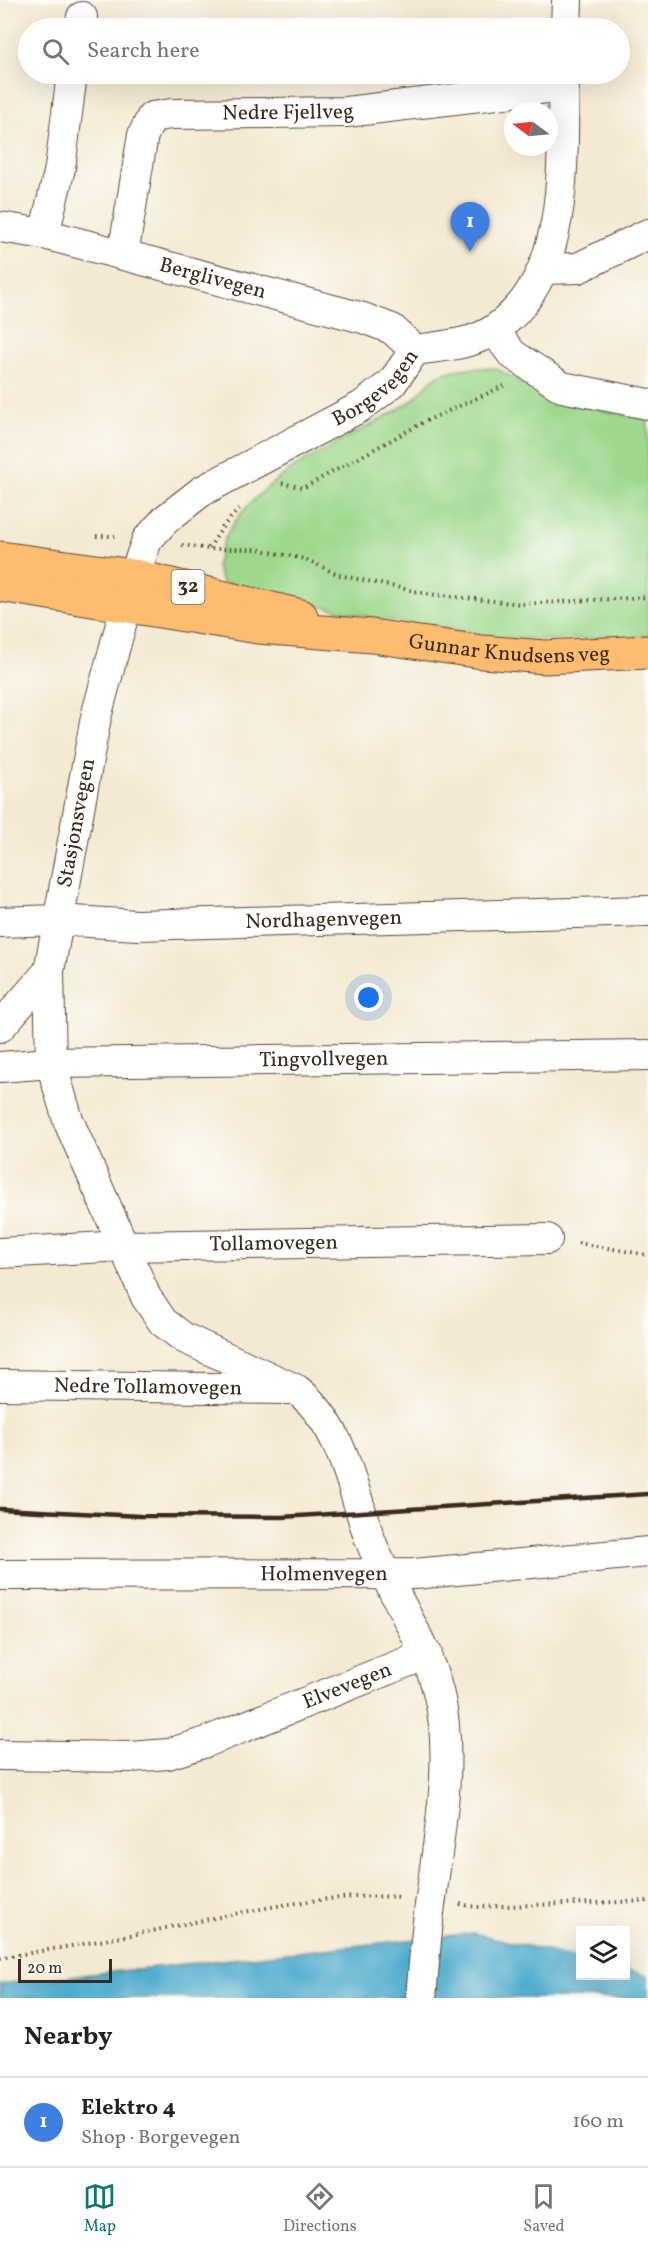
<!DOCTYPE html>
<html lang="en">
<head>
<meta charset="utf-8">
<style>
  :root { --surface:#fff; --page:#f6f6f6; --text:#202124; --muted:#757577; --line:#e0e0e0; --accent:#0f766e }
  body { margin:0; font-family:Vollkorn,serif; background:var(--page); color:var(--text) }
  .controls { position:absolute; right:18px; bottom:18px; display:grid; overflow:hidden; border-radius:0px; box-shadow:0 6px 24px #0002 }
  .controls button { width:54px; height:54px; display:grid; place-items:center; padding:0; border:0; border-bottom:2px solid var(--line); background:var(--surface); color:var(--text); font:30px sans-serif }
  .compass { position:absolute; left:504px; top:102px; width:54px; height:54px; border-radius:50%; background:var(--surface); box-shadow:0 6px 24px #0002; rotate:286deg }
  .scale { position:absolute; left:18px; bottom:15px; width:94px; box-sizing:border-box; padding-left:6px; border:3px solid #3b2a1e; border-top:0; font-size:16px; line-height:21px; white-space:nowrap; color:#3b2a1e; -webkit-text-stroke:4px #fdfcf7; paint-order:stroke }
  .you { position:absolute; left:369px; top:998px; width:21px; height:21px; margin:-15px; border:4px solid #fff; border-radius:50%; background:#1a73e8; box-shadow:0 0 0 9px #1a73e833 }
  .badge { display:grid; place-items:center; width:39px; height:39px; border-radius:50%; background:var(--accent); color:#fff; font-size:20px; font-weight:700 }
  .pin { position:absolute; translate:-50% -50px; filter:drop-shadow(0 2px 3px #0008) }
  .pin::after { content:''; position:absolute; top:32px; width:21px; height:18px; background:inherit; clip-path:polygon(0 0,100% 0,50% 100%) }
  .list { margin:0; padding:0; list-style:none }
  h2 { display:flex; justify-content:space-between; align-items:center; height:78px; margin:0; padding:0 24px; font-size:26px }
  h2 small { font-size:20px; font-weight:400; color:var(--muted) }
  .list li { display:grid; grid-template-columns:39px 1fr auto; gap:18px; align-items:center; box-sizing:border-box; height:90px; padding:0 24px; border-top:2px solid var(--line) }
  .list b { display:block; font-size:22px; white-space:nowrap }
  .list p { margin:0; font-size:20px; white-space:nowrap; color:var(--muted) }
  .list em { font-size:20px; font-style:normal; color:var(--muted) }
  .icon { flex:none; width:33px; height:33px; fill:none; stroke:currentColor; stroke-width:2; stroke-linecap:round; stroke-linejoin:round }
  .map { position:relative; flex:none; width:648px; height:1998px; overflow:hidden }
  .search { position:absolute; background:var(--surface); box-shadow:0 6px 24px #0002; left:18px; right:18px; top:18px; height:66px; display:flex; align-items:center; gap:15px; box-sizing:border-box; padding:0 21px; border-radius:33px; color:var(--muted); font-size:22px }
  .sheet { height:168px; background:var(--surface) }
  nav { display:flex; justify-content:space-around; align-items:center; box-sizing:border-box; height:84px; border-top:2px solid var(--line); background:var(--surface); font-size:16px; color:var(--muted) }
  nav a { display:grid; justify-items:center; gap:3px }
  nav .on { color:var(--accent) }
  .map>svg:first-child { display:block }
  .green { fill:#9dd88c; stroke:#6c8155; stroke-width:1.5 }
  .water { fill:#4faccd; stroke:#456b76; stroke-width:1.5 }
  .lines { fill:none; stroke-linecap:round; stroke-linejoin:round }
  .minor-casing { stroke:#574739; stroke-width:32 }
  .major-casing { stroke:#574739; stroke-width:35 }
  .path { stroke:#574739; stroke-width:4; stroke-dasharray:1.5 4.5; stroke-linecap:butt }
  .minor { stroke:#fff; stroke-width:30 }
  .major { stroke:#fdbc70; stroke-width:33 }
  .rail { stroke:#3b2a1e; stroke-width:4.5 }
  .labels { text-anchor:middle; dominant-baseline:central; stroke-width:5; stroke-linejoin:round; paint-order:stroke }
  .shield { fill:#fdfcf7; stroke:#75695f; stroke-width:1.5 }
  .shield-label { font-size:20px; font-weight:bold; fill:#3b2a1e }
  .street-label { font-size:21px; fill:#3b2a1e; stroke:#fdfcf7 }
</style>
</head>
<body>
<div class="map">
<svg width="648" height="1998" viewBox="0 0 648 1998">
  <rect width="100%" height="100%" fill="#fdfcf7"/>
  <filter id="ink" filterUnits="userSpaceOnUse"><feTurbulence type="fractalNoise" baseFrequency=".0167" numOctaves="2"/><feDisplacementMap in="SourceGraphic" scale="12" xChannelSelector="R" yChannelSelector="G"/><feConvolveMatrix kernelMatrix="1 2 1 2 8 2 1 2 1" color-interpolation-filters="sRGB"/></filter>
  <filter id="wash" filterUnits="userSpaceOnUse"><feTurbulence type="fractalNoise" baseFrequency=".008" numOctaves="4" result="noise"/><feDisplacementMap in="SourceGraphic" scale="24" xChannelSelector="R" yChannelSelector="G"/><feGaussianBlur stdDeviation="1.35" result="paint"/><feColorMatrix in="noise" values="0 0 0 0 0 0 0 0 0 0 0 0 0 0 0 0 0 1.4 0 .05"/><feComposite in="paint" operator="in"/></filter>
  <g filter="url(#wash)">
    <rect width="100%" height="100%" fill="#f4e9d2"/>
    <!-- green -->
    <path class="green" d="M495,368L531,388L550,395L608,412L648,419V636C609,638 567,641 529,639C424,632 323,608 222,582L216,566C220,555 222,542 228,532C268,466 349,442 410,402C423,393 428,378 444,373C460,367 478,368 495,368Z"/>
    <!-- water -->
    <path class="water" d="M474,1933L580,1959V1976H626V1970L648,1976V1998H0V1984Z"/>
  </g>
  <g filter="url(#ink)">
    <g class="lines">
      <!-- minor casing -->
      <g class="minor-casing">
        <g id="minor">
          <path d="M79,28L82,17"/>
          <path d="M566,28L567,0"/>
          <path id="s1" d="M0,227L44,234L363,318L392,329L415,350"/>
          <path d="M44,234L60,168L72,74"/>
          <path id="s2" d="M123,255L143,135L152,117L171,114L346,112L564,86"/>
          <path d="M545,269L578,268L648,234"/>
          <path d="M494,330L512,354L562,387L648,404"/>
          <path id="s3" d="M0,922L58,920L137,925L648,911"/>
          <path d="M49,971L51,1063L68,1120L146,1297L163,1322L184,1338L297,1390C341,1424 351,1483 368,1534C387,1588 423,1635 438,1691C455,1755 439,1834 431,1898C426,1932 424,1965 421,1998"/>
          <path id="s4" d="M0,1027L49,971L96,717L134,576L147,540L166,519L202,491L362,406L392,383L415,350C442,346 472,345 495,329C573,276 561,157 564,74"/>
          <path id="s5" d="M0,1067L51,1063L648,1055"/>
          <path id="s6" d="M0,1253L123,1246L547,1239"/>
          <path id="s7" d="M0,1385L288,1389"/>
          <path id="s8" d="M0,1575L414,1574L648,1552"/>
          <path id="s9" d="M0,1755L130,1757L168,1754L206,1742L427,1654"/>
        </g>
      </g>
      <!-- major casing -->
      <g class="major-casing">
        <g id="major">
          <path d="M0,558L134,576L301,616"/>
          <path id="s10" d="M0,585L258,627L372,636L482,652L545,657L648,652"/>
        </g>
      </g>
      <!-- path -->
      <path class="path" d="M282,483L303,488L426,421L504,386
        M96,536H115
        M182,545L209,549H256L305,559L339,575L428,594L521,604L648,597
        M209,548L224,525L241,507
        M578,1243L648,1255
        M460,1904L476,1907L648,1901
        M0,1958C60,1948 120,1938 180,1925C254,1910 327,1893 402,1897"/>
      <!-- minor -->
      <use href="#minor" class="minor"/>
      <!-- major -->
      <use href="#major" class="major"/>
      <!-- rail -->
      <path class="rail" d="M0,1509L140,1516L282,1517L648,1494"/>
    </g>
  </g>
  <g class="labels">
    <!-- shield labels -->
    <rect class="shield" x="171.5" y="570" width="33" height="34" rx="4.5"/>
    <g class="shield-label">
      <text x="188" y="587">32</text>
    </g>
    <!-- street labels -->
    <g class="street-label">
      <text stroke="none"><textPath href="#s2" startOffset="278">Nedre Fjellveg</textPath></text>
      <text stroke="none"><textPath href="#s1" startOffset="219">Berglivegen</textPath></text>
      <text stroke="none"><textPath href="#s4" startOffset="794">Borgevegen</textPath></text>
      <text stroke="none"><textPath href="#s10" startOffset="514">Gunnar Knudsens veg</textPath></text>
      <text stroke="none"><textPath href="#s4" startOffset="225">Stasjonsvegen</textPath></text>
      <text stroke="none"><textPath href="#s3" startOffset="324">Nordhagenvegen</textPath></text>
      <text stroke="none"><textPath href="#s5" startOffset="324">Tingvollvegen</textPath></text>
      <text stroke="none"><textPath href="#s6" startOffset="274">Tollamovegen</textPath></text>
      <text stroke="none"><textPath href="#s7" startOffset="148">Nedre Tollamovegen</textPath></text>
      <text stroke="none"><textPath href="#s8" startOffset="324">Holmenvegen</textPath></text>
      <text stroke="none"><textPath href="#s9" startOffset="360">Elvevegen</textPath></text>
    </g>
  </g>
</svg>
<div class="controls">
<button><svg class="icon" aria-label="layers" viewBox="0 0 24 24"><path d="M12 4l9 5-9 5-9-5zM3 14l9 5 9-5"/></svg></button>
</div>
<svg class="compass" viewBox="-18 -18 36 36"><path d="M0-13l5 13h-10z" fill="#e53935"/><path d="M0 13l5-13h-10z" fill="#757577"/></svg>
<div class="scale">20 m</div>
<div class="you"></div>
<div class="pin badge" style="left:470px;top:252px;background:#3f7fe0">1</div>
<div class="search"><svg class="icon" aria-label="search" viewBox="0 0 24 24"><circle cx="10" cy="10" r="6"/><path d="M15 15l6 6"/></svg>Search here</div>
</div>
<section class="sheet">
<h2>Nearby<small></small></h2>
<ul class="list">
<li><span class="badge" style="background:#3f7fe0">1</span><div><b>Elektro 4</b><p>Shop · Borgevegen</p></div><em>160 m</em></li>
</ul>
</section>
<nav>
<a class="on"><svg class="icon" aria-label="map" viewBox="0 0 24 24"><path d="M3 6l6-2 6 2 6-2v14l-6 2-6-2-6 2zM9 4v14M15 6v14"/></svg>Map</a>
<a><svg class="icon" aria-label="directions" viewBox="0 0 24 24"><path d="M12 3l9 9-9 9-9-9zM9 14v-3h6M13 9l2 2-2 2"/></svg>Directions</a>
<a><svg class="icon" aria-label="saved" viewBox="0 0 24 24"><path d="M7 4h10v16l-5-4-5 4z"/></svg>Saved</a>
</nav>
</body>
</html>
